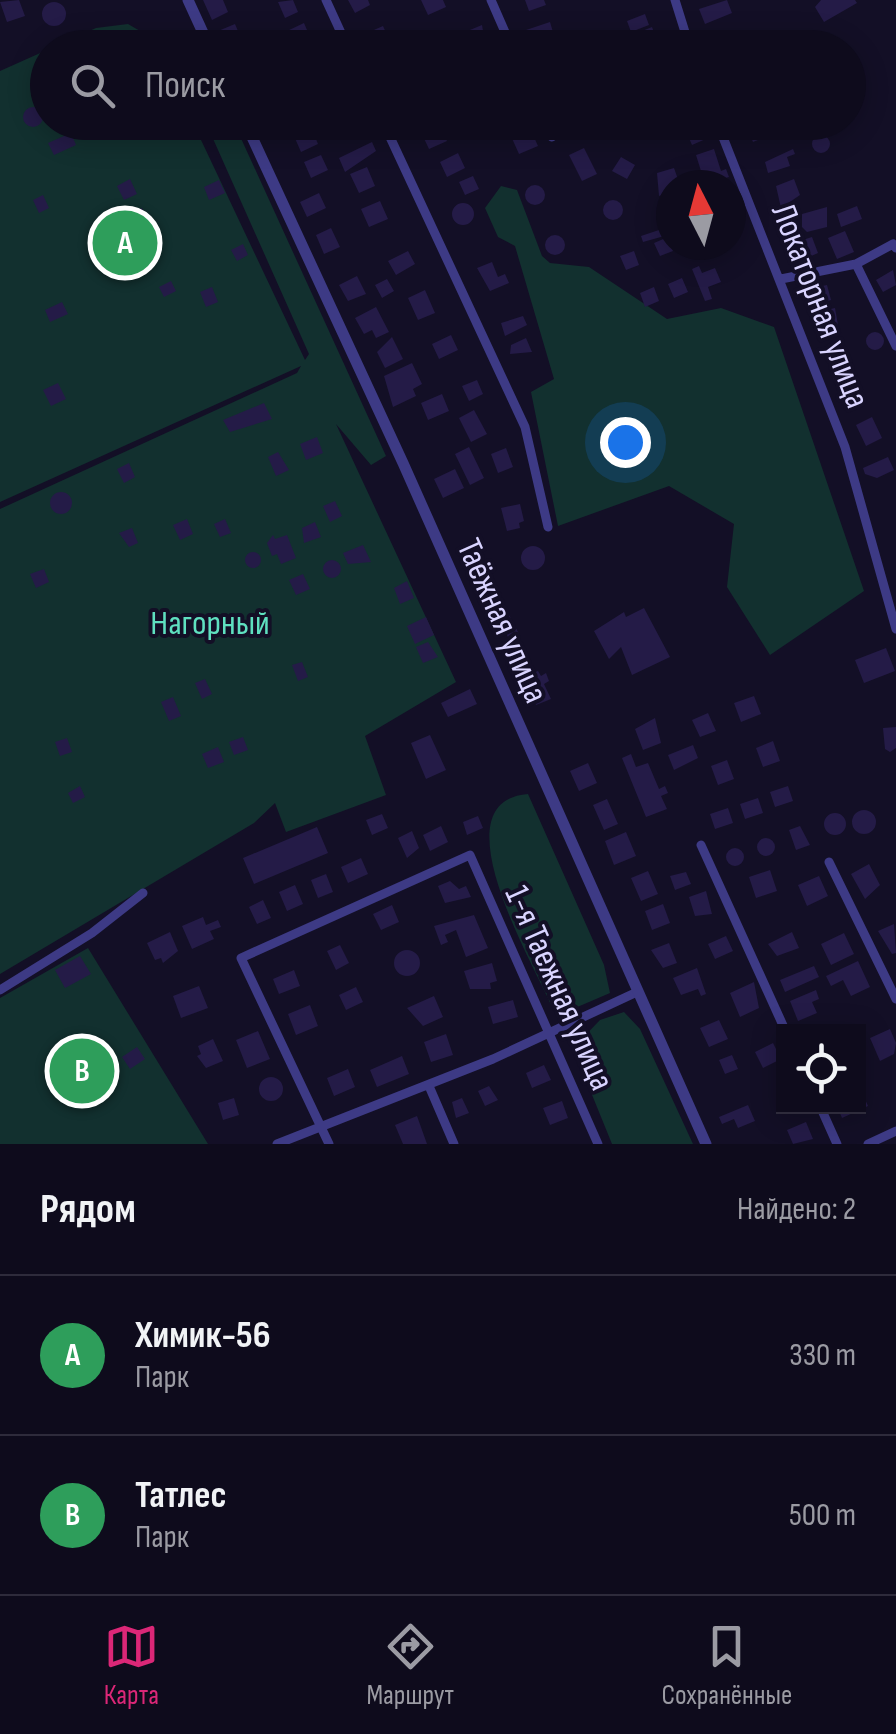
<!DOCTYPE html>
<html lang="ru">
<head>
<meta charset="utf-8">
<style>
  :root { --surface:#0e0b1c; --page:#1c1929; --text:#f1f3f6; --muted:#9b9ba3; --line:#2e2b3b; --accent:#db2777 }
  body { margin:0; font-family:"Sofia Sans Condensed",sans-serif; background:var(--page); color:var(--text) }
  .controls { position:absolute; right:30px; bottom:30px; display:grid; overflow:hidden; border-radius:0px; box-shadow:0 5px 25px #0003 }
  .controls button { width:90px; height:90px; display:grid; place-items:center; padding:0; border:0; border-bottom:2px solid var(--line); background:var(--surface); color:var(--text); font:50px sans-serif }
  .compass { position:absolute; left:656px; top:170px; width:90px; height:90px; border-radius:50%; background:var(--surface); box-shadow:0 5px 25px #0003; rotate:354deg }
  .you { position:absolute; left:625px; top:442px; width:35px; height:35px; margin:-25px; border:8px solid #fff; border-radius:50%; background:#1a73e8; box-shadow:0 0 0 15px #1a73e833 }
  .badge { display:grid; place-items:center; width:65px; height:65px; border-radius:50%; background:var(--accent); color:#fff; font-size:32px; font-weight:700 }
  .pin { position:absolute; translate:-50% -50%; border:5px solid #fff; box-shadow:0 2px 10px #0006 }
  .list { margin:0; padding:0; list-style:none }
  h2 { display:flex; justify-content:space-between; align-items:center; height:130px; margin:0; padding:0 40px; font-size:42px }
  h2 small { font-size:32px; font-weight:400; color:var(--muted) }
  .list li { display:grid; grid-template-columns:65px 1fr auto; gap:30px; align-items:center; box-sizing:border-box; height:160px; padding:0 40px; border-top:2px solid var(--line) }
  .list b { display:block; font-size:38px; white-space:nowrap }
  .list p { margin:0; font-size:32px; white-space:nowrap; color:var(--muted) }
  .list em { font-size:32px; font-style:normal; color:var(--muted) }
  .icon { flex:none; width:55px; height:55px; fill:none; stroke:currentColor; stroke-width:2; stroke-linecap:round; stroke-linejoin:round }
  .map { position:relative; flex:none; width:896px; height:1144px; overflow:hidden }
  .search { position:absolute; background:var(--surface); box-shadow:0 5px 25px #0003; left:30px; right:30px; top:30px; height:110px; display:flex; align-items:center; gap:25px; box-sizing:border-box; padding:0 35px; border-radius:55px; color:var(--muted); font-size:38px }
  .sheet { height:450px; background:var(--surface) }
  nav { display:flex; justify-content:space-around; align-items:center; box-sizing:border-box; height:140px; border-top:2px solid var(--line); background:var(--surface); font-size:28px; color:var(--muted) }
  nav a { display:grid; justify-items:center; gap:5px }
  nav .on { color:var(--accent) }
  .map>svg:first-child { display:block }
  .green { fill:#12302f }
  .building { fill:#241b47 }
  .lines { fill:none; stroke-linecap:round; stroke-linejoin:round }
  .minor { stroke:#3d3a85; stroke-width:9 }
  .tertiary { stroke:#3d3a85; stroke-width:11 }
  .labels { text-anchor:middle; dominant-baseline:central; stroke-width:8; stroke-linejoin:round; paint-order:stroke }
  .street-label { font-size:35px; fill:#d9d4ff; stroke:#130f26 }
  .park-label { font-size:35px; fill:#5fe0c0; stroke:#130f26 }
</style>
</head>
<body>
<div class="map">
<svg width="896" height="1144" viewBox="0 0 896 1144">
  <rect width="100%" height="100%" fill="#130f26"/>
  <!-- green -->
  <path class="green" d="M128,24L154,39L158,47H53L96,28Z
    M47,50L48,122L193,123L305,360L309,354L206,123H234L386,456L371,465L336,424L456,682L365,736L386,795L286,832L275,803L254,823L0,974V509L297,373L301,366L0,502V71Z
    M501,186L517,190L542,256L550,263L589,267L667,319L721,308L774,327L864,591L770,655L727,587L734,524L669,486L558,526L531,392L554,379L515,246L498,237L485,208Z
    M528,794L604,965L610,993L568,1011L551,1005C533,963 437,801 528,794Z
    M88,948L208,1144H0V998Z
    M624,1012L640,1029L693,1144H612L573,1048L600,1020Z"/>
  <!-- building -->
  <path class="building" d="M19,0L25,16L7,22L0,2Z
    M203,0H223L228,12L212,20Z
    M293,0L298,12L285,18L278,2Z
    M348,0H368L370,5L355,13Z
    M421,0H443L446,7L428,15Z
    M525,0H544L546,5L529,11Z
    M727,0L732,13L705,24L699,9Z
    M821,0H855L857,3L824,22L815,7Z
    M42 14a12 12 0 1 1 24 0a12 12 0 1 1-24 0Z
    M645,14L649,25L631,32L627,21Z
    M550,22L556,42L532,48L526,30Z
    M304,23L310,37L294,48L287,31Z
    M235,24L241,38L224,45L218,31Z
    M482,25L486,48H463L470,45L465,32Z
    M383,26L392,46L374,48L367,33Z
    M652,27L660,48H637L632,35Z
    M728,34L733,48H715L712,40Z
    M23 117a10 10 0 1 1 20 0a10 10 0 1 1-20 0Z
    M259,122H277L280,128L265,135Z
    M329,122H341L346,136L336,140Z
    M430,122H453L441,128L447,141L429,149L419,128Z
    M702,122L708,138L692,145L685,129Z
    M752,122H765L770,135L753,142L746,125Z
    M529,126L538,146L519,154L510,134Z
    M312,129L318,144L301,152L294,136Z
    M71,133L76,145L54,155L48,143Z
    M812 144a9 9 0 1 1 18 0a9 9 0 1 1-18 0Z
    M372,142L376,151L345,172L339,158Z
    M584,148L597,174L582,181L569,155Z
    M714,149L721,171L726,169L729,177L705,184L696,155Z
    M793,149L795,154L787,157L790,166L768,173L765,162Z
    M458,153L465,168L447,177L440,162Z
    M321,155L328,170L311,178L304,162Z
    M621,157L635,165L627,179L612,171Z
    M367,167L375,186L359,193L350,174Z
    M674,168L680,185H671V192L659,196L657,173Z
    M473,176L479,189L465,195L459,182Z
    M130,179L137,194L124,200L117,186Z
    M794,179L800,195L781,208L776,186Z
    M219,180L225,193L209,200L204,187Z
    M525 195a10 10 0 1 1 20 0a10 10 0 1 1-20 0Z
    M319,193L326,208L307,217L300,202Z
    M43,195L49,208L39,213L33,200Z
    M603 210a10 10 0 1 1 20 0a10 10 0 1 1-20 0Z
    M380,201L388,219L369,227L361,209Z
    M452 214a11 11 0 1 1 22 0a11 11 0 1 1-22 0Z
    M857,206L862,219L841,227L837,214Z
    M827,207V227L807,232L802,227V214Z
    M142,208L150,225L138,231L130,214Z
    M331,228L340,247L324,254L316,235Z
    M665,228L668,235L643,242L641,236Z
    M845,231L854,252L837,259L828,238Z
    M545 245a10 10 0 1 1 20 0a10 10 0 1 1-20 0Z
    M668,237L673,251L660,256L654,243Z
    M812,237L818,253L800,261L798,254L791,256L787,245Z
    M243,244L248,255L237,261L231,250Z
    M408,251L415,264L396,275L388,261Z
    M634,251L639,265L626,270L620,256Z
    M492,262L498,277L505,274L509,283L490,291L477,268Z
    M699,266L702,273L715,268L721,282L708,287L712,299L705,301L692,269Z
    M893,270L896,285L883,292L876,280Z
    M357,276L366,294L348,301L339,285Z
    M682,278L688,292L674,298L668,284Z
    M387,279L394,291L382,298L375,285Z
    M171,281L176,291L164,297L159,287Z
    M827,285L831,300L813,305L809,289Z
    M212,287L218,302L206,307L200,292Z
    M654,287L659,301L645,307L640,293Z
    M425,290L435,313L418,320L408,298Z
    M62,302L68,314L50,322L45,310Z
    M376,307L389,332L376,338L372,330L364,334L355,318Z
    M835,308L838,325L817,330L813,313Z
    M523,316L527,325L505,336L501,323Z
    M866 341a9 9 0 1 1 18 0a9 9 0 1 1-18 0Z
    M451,335L458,350L439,359L432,344Z
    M392,337L403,359L385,368L377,352Z
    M526,338L532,352L510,354L511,345Z
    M843,348L850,363L832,371L825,356Z
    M412,363L422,384L413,389L416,396L393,407L384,376Z
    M850,368L857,386L839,393L832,375Z
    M477,380L483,394L469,401L462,386Z
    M58,383L66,399L51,406L43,390Z
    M442,394L449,411L428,420L421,403Z
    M264,403L272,419L230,432L223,420Z
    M474,410L487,434L471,442L459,418Z
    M872,417L882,438L866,446L856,425Z
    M317,437L323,453L306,460L300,444Z
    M469,447L484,478L470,485L455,454Z
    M506,448L513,467L498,473L491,454Z
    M278,452L289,470L276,476L268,457Z
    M888,457L894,470L877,478L865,474L863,468Z
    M129,463L135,477L124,483L117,469Z
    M455,469L464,488L443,498L434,479Z
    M50 503a11 11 0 1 1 22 0a11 11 0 1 1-22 0Z
    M335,501L342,516L330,522L323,506Z
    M520,504L524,521L519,523L520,528L507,531L501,508Z
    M187,519L193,534L180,540L173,525Z
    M225,519L231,533L220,537L214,524Z
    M315,522L321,537L304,543L302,528Z
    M132,528L138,543L129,547L119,533Z
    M273,535L275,539L287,535L296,558L281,564L277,554L272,556L267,543Z
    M363,545L371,562L348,564L343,553Z
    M521 558a12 12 0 1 1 24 0a12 12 0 1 1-24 0Z
    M245 560a8 8 0 1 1 16 0a8 8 0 1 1-16 0Z
    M323 569a9 9 0 1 1 18 0a9 9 0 1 1-18 0Z
    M484,566L493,585L477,593L468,573Z
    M44,569L49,582L36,588L30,574Z
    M303,574L310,589L296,595L289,580Z
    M407,581L414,598L400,604L394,588Z
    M644,608L670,657L632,675L621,647L609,659L594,631L624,612L626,617Z
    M509,615L519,634L509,639L499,620Z
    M426,617L434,635L415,644L407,626Z
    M428,642L438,657L423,663L416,647Z
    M522,643L530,661L518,666L510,649Z
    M886,648L895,671L864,683L855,660Z
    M302,662L308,677L298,681L292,665Z
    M538,671L541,676L546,673L549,681L544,684L551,699L536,705L523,677Z
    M205,679L212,694L202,699L195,683Z
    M470,689L477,704L448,717L441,703Z
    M754,696L761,714L741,722L734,703Z
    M173,697L181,716L169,721L161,702Z
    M708,713L716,731L700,737L692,720Z
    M655,718L661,743L643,750L635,729Z
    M896,727V748L890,752L885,749L883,728Z
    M430,735L446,770L426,779L411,743Z
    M243,737L248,750L234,755L229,742Z
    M67,738L72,752L60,756L55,742Z
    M773,741L780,761L763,767L756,748Z
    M693,745L698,758L674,770L668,755Z
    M218,747L224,762L208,768L202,754Z
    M631,754L636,767L648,763L659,789L665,786L668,793L661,796L667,809L646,817L622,758Z
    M727,760L734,779L718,785L711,766Z
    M588,763L597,783L579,791L570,771Z
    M80,786L85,797L73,803L68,793Z
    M788,786L793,801L775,807L770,792Z
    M758,798L763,813L745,819L740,804Z
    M607,799L618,824L604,830L593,805Z
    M728,808L733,823L715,829L710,814Z
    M852 822a12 12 0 1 1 24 0a12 12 0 1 1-24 0Z
    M824 824a11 11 0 1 1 22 0a11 11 0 1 1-22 0Z
    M382,814L388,828L372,835L366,820Z
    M478,816L483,828L467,835L463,822Z
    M441,826L448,842L430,851L423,835Z
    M800,826L810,845L796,850L789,830Z
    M317,827L328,853L254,884L243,858Z
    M412,831L419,848L407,858L398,838Z
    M626,832L636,856L614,865L605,841Z
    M757 847a9 9 0 1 1 18 0a9 9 0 1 1-18 0Z
    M726 857a9 9 0 1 1 18 0a9 9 0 1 1-18 0Z
    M361,858L368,874L348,883L341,867Z
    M869,864L880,885L865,899L851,874Z
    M770,870L777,891L756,898L749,877Z
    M648,871L658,894L641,901L631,878Z
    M686,872L691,884L675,890L670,876Z
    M326,874L333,892L318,898L311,880Z
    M819,876L828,896L807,906L798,885Z
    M450,881L459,889L466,886L471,897L445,903L438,886Z
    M295,885L303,904L287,911L279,892Z
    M706,891L712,914L695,916L689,897Z
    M263,900L271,918L257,924L249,907Z
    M663,904L670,923L652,930L645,911Z
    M392,905L399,922L381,930L373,914Z
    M474,915L488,948L466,957L456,930L445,935L448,942L441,945L434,926Z
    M203,917L206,925L218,920L221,927L210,931L214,939L192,949L182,926Z
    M894,924L896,953L892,954L878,931Z
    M170,932L178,951L163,963L161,958L155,960L147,943Z
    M792,932L799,948L777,956L768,944Z
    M844,933L854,954L831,965L821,944Z
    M726,936L733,951L715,959L708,944Z
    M669,943L677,963L663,968L651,950Z
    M340,945L349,963L336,970L327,951Z
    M394 963a13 13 0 1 1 26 0a13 13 0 1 1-26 0Z
    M80,956L91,974L65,988L55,970Z
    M858,961L870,987L851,996L843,980L831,986L826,976Z
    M492,963L497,981L490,983L491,989H470L464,971Z
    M814,966L819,977L785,992L780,980Z
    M697,968L706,994L701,996L698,989L681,995L673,978Z
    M294,970L300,986L279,994L273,979Z
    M754,982L759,1008L740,1017L730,993Z
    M199,986L208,1008L181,1018L173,996Z
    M356,987L363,1002L346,1010L339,995Z
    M816,990L819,999L812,1002L817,1013L798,1021L790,1001Z
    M434,996L443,1017L423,1026L407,1008Z
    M513,1000L518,1017L493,1024L488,1007Z
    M310,1005L318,1026L296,1035L288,1014Z
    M719,1020L728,1039L709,1047L700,1028Z
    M890,1029L896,1043L894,1054L880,1061L870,1038Z
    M258,1031L270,1059L247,1068L236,1040Z
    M446,1034L453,1055L431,1062L424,1042Z
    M213,1039L223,1061L206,1068L197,1056L201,1054L198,1046Z
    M773,1043L781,1059L763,1068L755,1052Z
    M137,1047L145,1059L130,1069L122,1057Z
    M732,1055L738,1069L725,1074L719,1060Z
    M402,1056L409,1074L377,1087L370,1070Z
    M544,1065L551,1080L532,1088L526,1073Z
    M348,1069L355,1087L334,1096L327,1078Z
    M259 1089a12 12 0 1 1 24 0a12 12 0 1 1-24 0Z
    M489,1086L498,1100L485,1106L478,1091Z
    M864,1097L868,1106L842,1118L837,1106H858Z
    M234,1098L239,1115L223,1120L218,1103Z
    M462,1098L469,1113L456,1118L452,1102Z
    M562,1101L568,1118L550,1125L543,1108Z
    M748,1105L755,1121L738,1128L734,1119L722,1124L719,1117Z
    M417,1116L427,1144H403L395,1125Z
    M806,1122L813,1139L793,1144L787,1130Z"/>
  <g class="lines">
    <!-- minor -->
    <path class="minor" d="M326,0L348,48
      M491,0L512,48
      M675,0L690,48
      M383,122L525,427L548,527
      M545,122L552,137
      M717,122L845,447L896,629
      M856,264L896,346
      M781,279L856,264L893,244L896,248
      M701,845L786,1032
      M829,862L896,999
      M0,990L92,933L143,893
      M429,1086L454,1144
      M820,1106L837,1144
      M277,1144L493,1059L637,992
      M329,1144L241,958L470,855L598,1144
      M868,1144L896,1131"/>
    <!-- tertiary -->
    <path class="tertiary" d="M188,0L210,48
      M245,122L403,463L706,1144"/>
  </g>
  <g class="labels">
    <!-- street labels -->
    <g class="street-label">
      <text transform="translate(820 306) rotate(69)">Локаторная улица</text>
      <text transform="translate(502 621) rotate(66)">Таёжная улица</text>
      <text transform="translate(559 988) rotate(66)">1-я Таежная улица</text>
    </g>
    <!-- park labels -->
    <g class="park-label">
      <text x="210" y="623">Нагорный</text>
    </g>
  </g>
</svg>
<div class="controls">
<button><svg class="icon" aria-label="locate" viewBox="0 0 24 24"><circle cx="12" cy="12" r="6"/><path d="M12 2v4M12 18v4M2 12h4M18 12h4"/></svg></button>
</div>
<svg class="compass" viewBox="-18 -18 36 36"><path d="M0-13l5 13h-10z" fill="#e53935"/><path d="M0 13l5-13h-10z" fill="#9b9ba3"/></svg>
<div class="you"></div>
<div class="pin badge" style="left:125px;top:243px;background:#2e9e5b">A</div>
<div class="pin badge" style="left:82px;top:1071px;background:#2e9e5b">B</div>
<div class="search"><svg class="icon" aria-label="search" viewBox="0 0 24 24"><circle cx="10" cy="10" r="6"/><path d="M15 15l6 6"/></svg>Поиск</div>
</div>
<section class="sheet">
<h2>Рядом<small>Найдено: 2</small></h2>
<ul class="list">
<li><span class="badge" style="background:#2e9e5b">A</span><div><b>Химик-56</b><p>Парк</p></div><em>330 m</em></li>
<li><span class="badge" style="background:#2e9e5b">B</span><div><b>Татлес</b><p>Парк</p></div><em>500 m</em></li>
</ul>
</section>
<nav>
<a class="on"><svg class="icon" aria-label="map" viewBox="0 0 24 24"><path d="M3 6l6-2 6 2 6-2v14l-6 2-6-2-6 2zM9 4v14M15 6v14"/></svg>Карта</a>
<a><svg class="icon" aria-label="directions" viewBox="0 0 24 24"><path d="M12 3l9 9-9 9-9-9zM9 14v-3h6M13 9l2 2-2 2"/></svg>Маршрут</a>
<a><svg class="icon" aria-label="saved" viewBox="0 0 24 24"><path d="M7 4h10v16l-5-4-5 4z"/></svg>Сохранённые</a>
</nav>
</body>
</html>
